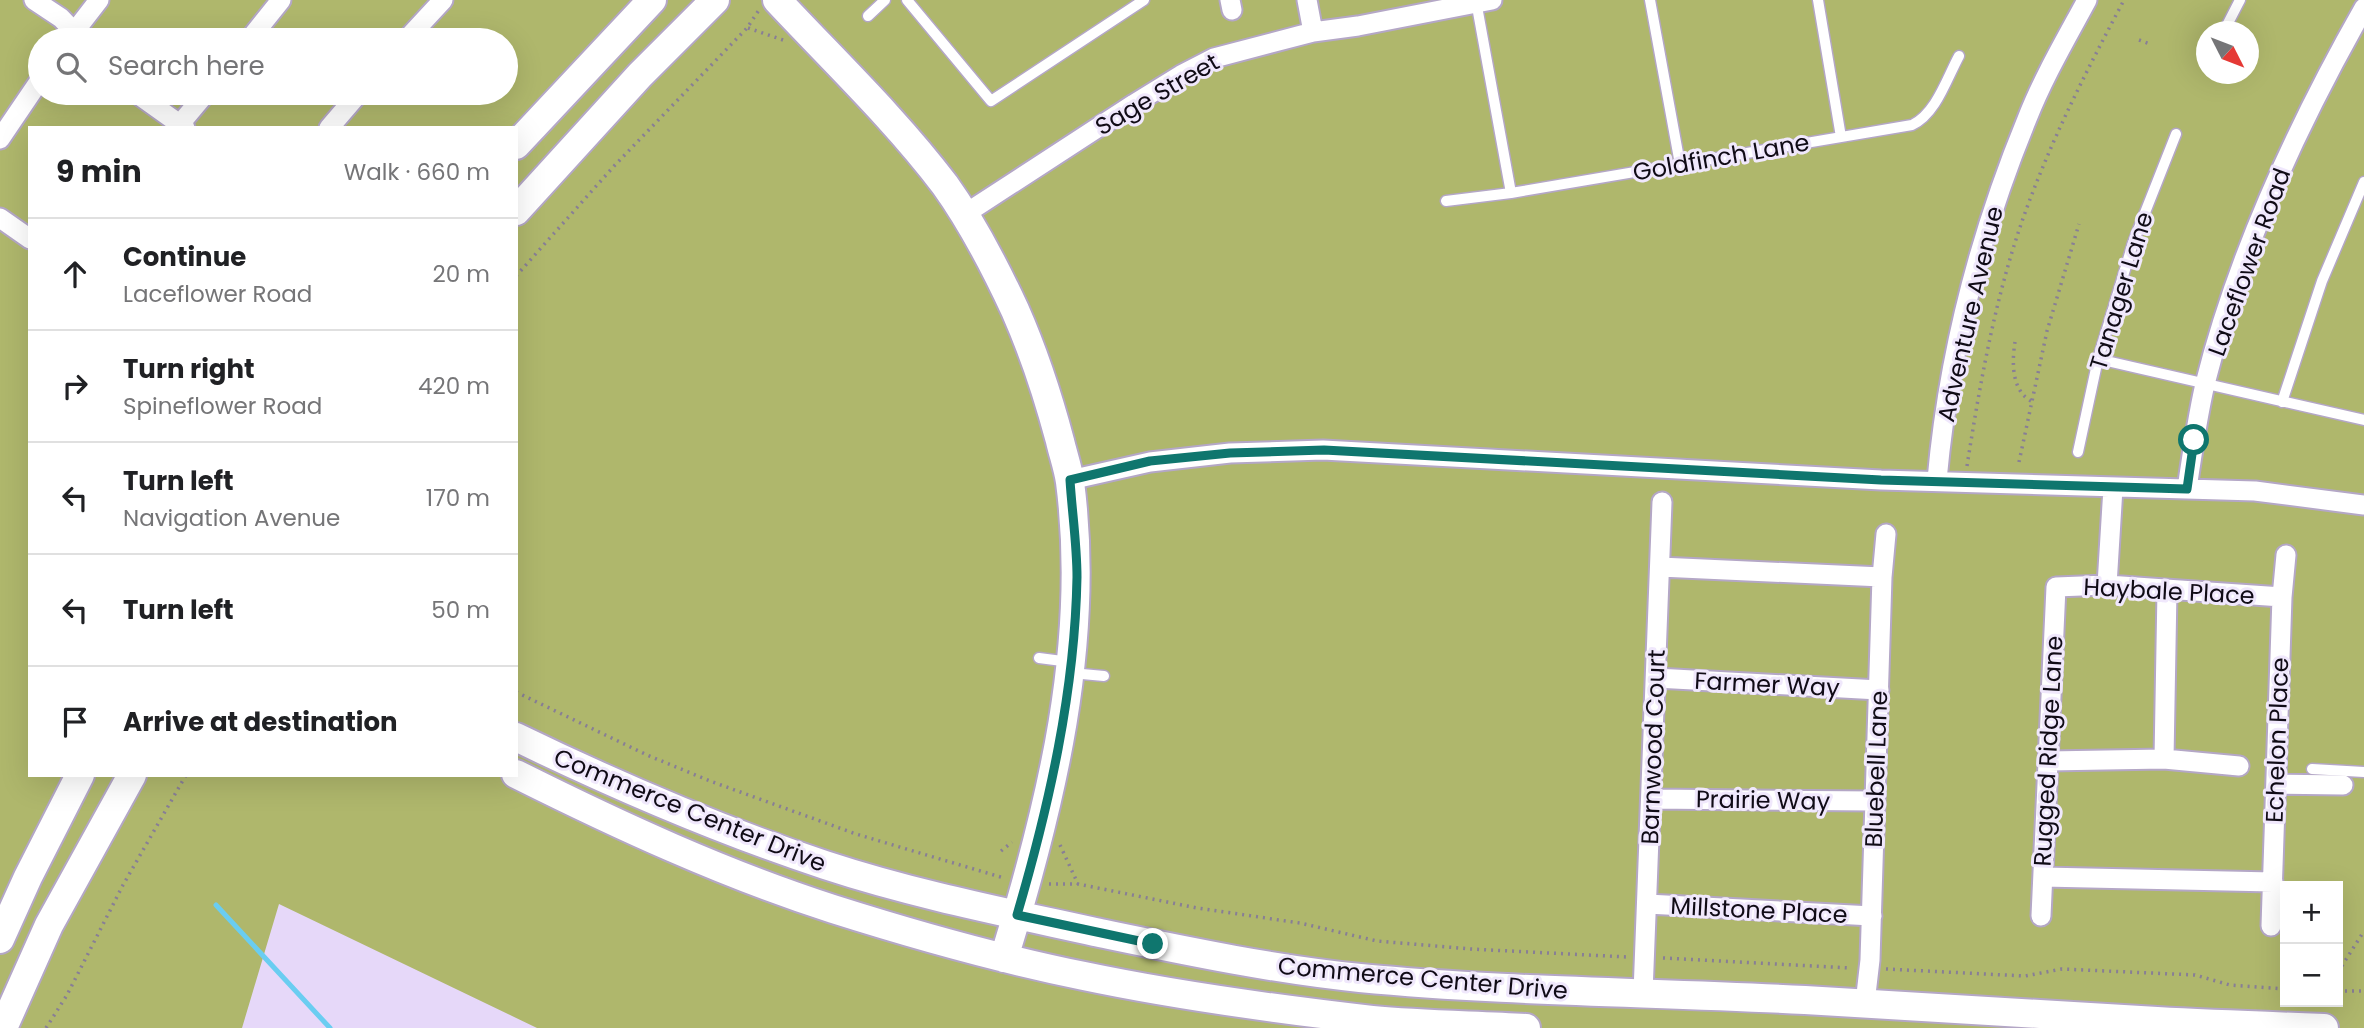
<!DOCTYPE html>
<html lang="en">
<head>
<meta charset="utf-8">
<style>
  :root { --surface:#fff; --page:#f2f2f2; --text:#202124; --muted:#757577; --line:#e0e0e0 }
  body { margin:0; font-family:Poppins,sans-serif; background:var(--page); color:var(--text) }
  .controls { position:absolute; right:21px; bottom:21px; display:grid; overflow:hidden; border-radius:0px; box-shadow:0 7px 28px #0002 }
  .controls button { width:63px; height:63px; display:grid; place-items:center; padding:0; border:0; border-bottom:2px solid var(--line); background:var(--surface); color:var(--text); font:35px sans-serif }
  .compass { position:absolute; left:2196px; top:21px; width:63px; height:63px; border-radius:50%; background:var(--surface); box-shadow:0 7px 28px #0002; rotate:132deg }
  .stop { position:absolute; width:21px; height:21px; margin:-16px; border:5px solid #0f766e; border-radius:50%; background:#fff }
  .stop.end { background:#0f766e; border-color:#fff; box-shadow:0 2px 7px #0008 }
  .list { margin:0; padding:0; list-style:none }
  h2 { display:flex; justify-content:space-between; align-items:center; height:91px; margin:0; padding:0 28px; font-size:30px }
  h2 small { font-size:23px; font-weight:400; color:var(--muted) }
  .list li { display:grid; grid-template-columns:46px 1fr auto; gap:21px; align-items:center; box-sizing:border-box; height:112px; padding:0 28px; border-top:2px solid var(--line) }
  .list b { display:block; font-size:26px; white-space:nowrap }
  .list p { margin:0; font-size:23px; white-space:nowrap; color:var(--muted) }
  .list em { font-size:23px; font-style:normal; color:var(--muted) }
  .icon { flex:none; width:38px; height:38px; fill:none; stroke:currentColor; stroke-width:2; stroke-linecap:round; stroke-linejoin:round }
  .map { position:relative; flex:none; width:2364px; height:1028px; overflow:hidden }
  .search { position:absolute; background:var(--surface); box-shadow:0 7px 28px #0002; left:28px; top:28px; width:490px; height:77px; display:flex; align-items:center; gap:18px; box-sizing:border-box; padding:0 24px; border-radius:38px; color:var(--muted); font-size:26px }
  .panel { position:absolute; background:var(--surface); box-shadow:0 7px 28px #0002; left:28px; top:126px; width:490px; height:651px; border-radius:0px }
  .map>svg:first-child { display:block }
  .green { fill:#afb76c; fill-rule:evenodd }
  .lines { fill:none; stroke-linecap:round; stroke-linejoin:round }
  .stream { stroke:#6acdf1; stroke-width:5 }
  .lane-casing { stroke:#b4a7c6; stroke-width:13 }
  .street-casing { stroke:#b4a7c6; stroke-width:23 }
  .secondary-casing { stroke:#b4a7c6; stroke-width:32 }
  .path { stroke:#887e96; stroke-width:3.5; stroke-dasharray:2 5; stroke-linecap:butt }
  .lane { stroke:#fff; stroke-width:10 }
  .street { stroke:#fff; stroke-width:19 }
  .secondary { stroke:#fff; stroke-width:28 }
  .route { stroke:#0f766e; stroke-width:9 }
  .labels { text-anchor:middle; dominant-baseline:central; stroke-width:6; stroke-linejoin:round; paint-order:stroke }
  .street-label { font-size:24px; fill:#100b16; stroke:#f0e8fc }
</style>
</head>
<body>
<div class="map">
<svg width="2364" height="1028" viewBox="0 0 2364 1028">
  <rect width="100%" height="100%" fill="#e6d8f9"/>
  <!-- green -->
  <path class="green" d="M0,0H2364V1028H537L279,904L242,1028H0ZM2206,32H2248V74H2206ZM40,40H506V93H40ZM30,128H516V775H30ZM2285,886H2338V1002H2285Z"/>
  <g class="lines">
    <!-- stream -->
    <path class="stream" d="M216,905L330,1028"/>
    <!-- lane casing -->
    <g class="lane-casing">
      <path id="lane" d="M907,0L991,101L1144,0
        M1650,0L1680,164
        M1818,0L1841,137
        M1476,1L1511,193
        M868,16L885,0
        M2225,29L2240,0
        M1446,201L1511,193L1912,125C1936,114 1947,78 1959,56
        M2098,359L2364,420
        M2282,402L2322,281L2364,182
        M2078,452L2098,359L2133,243L2176,134
        M1039,658L1070,662
        M1071,673L1104,676
        M2312,769L2364,772"/>
    </g>
    <!-- street casing -->
    <g class="street-casing">
      <path id="street" d="M34,0L61,18L82,40
        M1230,0L1232,10
        M1307,0L1313,32
        M68,40L99,0
        M249,40L281,0
        M406,40L443,0
        M136,93L185,128
        M180,124L206,93
        M329,128L359,93
        M0,139L40,80
        M965,214L1134,104L1181,75L1214,58L1313,32L1358,26L1492,0
        M0,218L30,239
        M1070,480L1150,462L1230,453L1323,450L1881,480L2255,491L2364,505
        M1937,480C1948,357 1980,233 2027,119C2043,78 2066,39 2087,0
        M2187,489C2192,454 2197,419 2205,384C2238,252 2297,126 2364,8
        M1660,567L1882,577
        M2107,585L2113,488
        M1656,678L1879,690
        M2164,759L2167,590
        M2048,761L2164,759L2239,766
        M2276,784L2343,785
        M1651,799L1875,801
        M2043,877L2273,882
        M1647,904L1872,916
        M2041,916L2056,587L2107,585L2282,597
        M2271,926L2282,597L2286,555
        M1643,993L1662,502
        M1865,1003L1870,960L1882,577L1886,534"/>
    </g>
    <!-- secondary casing -->
    <g class="secondary-casing">
      <path id="secondary" d="M777,0C834,61 895,119 945,185C973,224 995,267 1015,310C1034,353 1048,396 1060,441C1063,454 1068,468 1070,482C1091,643 1051,805 1004,958
        M516,145L652,0
        M516,211L640,75L715,0
        M516,737C617,786 719,830 825,865C913,894 1004,912 1095,932C1182,950 1271,969 1360,978C1507,992 1657,992 1805,1000C1922,1006 2039,1015 2157,1021C2212,1024 2268,1026 2324,1028
        M516,774C618,825 724,874 833,909C915,935 1000,959 1084,976C1179,996 1276,1009 1372,1020C1423,1025 1475,1025 1526,1028
        M0,939L28,877L80,775
        M3,1028L49,925L132,775"/>
    </g>
    <!-- path -->
    <path class="path" d="M748,28L786,41
      M2139,40L2150,44
      M516,276L615,165L747,28L759,10
      M2015,342C2012,361 2011,390 2031,401
      M2019,462L2047,331L2079,224
      M1967,466C1981,377 1997,287 2029,202C2056,130 2088,68 2124,0
      M516,692L647,755L710,781L856,834L1004,878
      M1060,845L1078,884
      M1001,851L1012,842
      M1049,884H1078L1197,908L1300,923L1377,941L1471,949L1627,957
      M1663,958L1851,968
      M1886,969L2025,976L2062,969L2195,975L2230,985L2285,989
      M2338,972L2364,931
      M2338,991H2364
      M46,1028L67,995L123,885L186,775"/>
    <!-- lane -->
    <use href="#lane" class="lane"/>
    <!-- street -->
    <use href="#street" class="street"/>
    <!-- secondary -->
    <use href="#secondary" class="secondary"/>
  </g>
  <g class="lines">
    <!-- route -->
    <path class="route" d="M1153,944L1017,915C1049,806 1075,691 1077,577C1077,545 1072,512 1070,480L1150,461L1230,453L1324,450L1881,480L2187,489L2194,440"/>
  </g>
  <g class="labels">
    <!-- street labels -->
    <g class="street-label">
      <text transform="translate(1157 94) rotate(-30)">Sage Street</text>
      <text transform="translate(1721 157) rotate(-10)">Goldfinch Lane</text>
      <text transform="translate(2249 262) rotate(-70)">Laceflower Road</text>
      <text transform="translate(2121 291) rotate(-73)">Tanager Lane</text>
      <text transform="translate(1970 314) rotate(-77)">Adventure Avenue</text>
      <text transform="translate(2169 591) rotate(3)">Haybale Place</text>
      <text transform="translate(1767 684) rotate(3)">Farmer Way</text>
      <text transform="translate(2277 740) rotate(-88)">Echelon Place</text>
      <text transform="translate(1653 747) rotate(-88)">Barnwood Court</text>
      <text transform="translate(2048 751) rotate(-87)">Rugged Ridge Lane</text>
      <text transform="translate(1876 769) rotate(-88)">Bluebell Lane</text>
      <text transform="translate(1763 800) rotate(1)">Prairie Way</text>
      <text transform="translate(690 810) rotate(22)">Commerce Center Drive</text>
      <text transform="translate(1759 910) rotate(3)">Millstone Place</text>
      <text transform="translate(1423 978) rotate(5)">Commerce Center Drive</text>
    </g>
  </g>
</svg>
<div class="controls">
<button>+</button>
<button>−</button>
</div>
<svg class="compass" viewBox="-18 -18 36 36"><path d="M0-13l5 13h-10z" fill="#e53935"/><path d="M0 13l5-13h-10z" fill="#757577"/></svg>
<div class="stop" style="left:2194px;top:440px"></div>
<div class="stop end" style="left:1153px;top:944px"></div>
<div class="search"><svg class="icon" aria-label="search" viewBox="0 0 24 24"><circle cx="10" cy="10" r="6"/><path d="M15 15l6 6"/></svg>Search here</div>
<section class="panel">
<h2>9 min<small>Walk · 660 m</small></h2>
<ul class="list">
<li><svg class="icon" aria-label="ahead" viewBox="0 0 24 24"><path d="M12 20V5M6 11l6-6 6 6"/></svg><div><b>Continue</b><p>Laceflower Road</p></div><em>20 m</em></li>
<li><svg class="icon" aria-label="right" viewBox="0 0 24 24"><path d="M7 20v-9h11M14 6l5 5-5 5"/></svg><div><b>Turn right</b><p>Spineflower Road</p></div><em>420 m</em></li>
<li><svg class="icon" aria-label="left" viewBox="0 0 24 24"><path d="M17 20v-9H6M10 6l-5 5 5 5"/></svg><div><b>Turn left</b><p>Navigation Avenue</p></div><em>170 m</em></li>
<li><svg class="icon" aria-label="left" viewBox="0 0 24 24"><path d="M17 20v-9H6M10 6l-5 5 5 5"/></svg><div><b>Turn left</b></div><em>50 m</em></li>
<li><svg class="icon" aria-label="arrive" viewBox="0 0 24 24"><path d="M6 21V4h12l-3 4 3 4H6"/></svg><div><b>Arrive at destination</b></div></li>
</ul>
</section>
</div>
</body>
</html>
